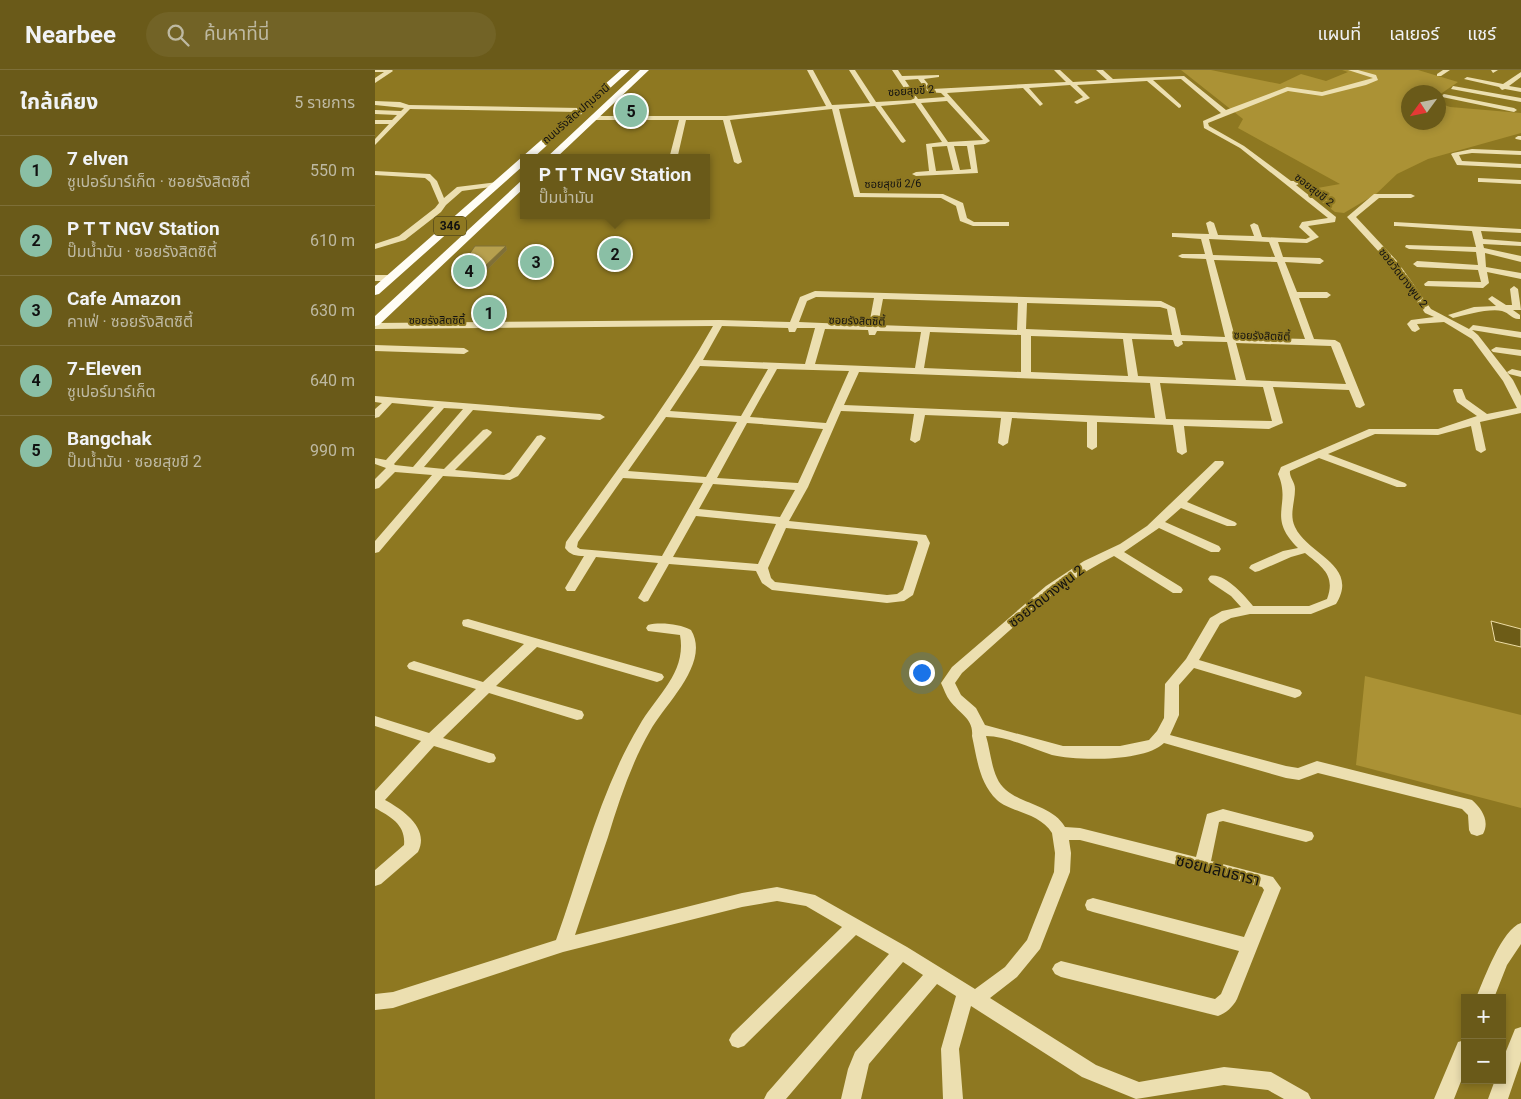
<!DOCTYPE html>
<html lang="th">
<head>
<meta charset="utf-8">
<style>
  :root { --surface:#6a5a19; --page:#726326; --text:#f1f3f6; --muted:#beb9a2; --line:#7d6f38; --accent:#8abfa5 }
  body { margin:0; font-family:Roboto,"Noto Sans Thai",sans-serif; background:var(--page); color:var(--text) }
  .controls { position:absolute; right:15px; bottom:15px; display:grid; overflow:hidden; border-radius:0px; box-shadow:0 2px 8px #0003 }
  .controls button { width:45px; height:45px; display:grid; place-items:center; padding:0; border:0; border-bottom:1px solid var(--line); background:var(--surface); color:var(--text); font:25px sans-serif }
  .compass { position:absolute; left:1026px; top:15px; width:45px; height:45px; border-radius:50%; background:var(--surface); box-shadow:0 2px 8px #0003; rotate:237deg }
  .you { position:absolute; left:546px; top:602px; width:18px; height:18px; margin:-12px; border:4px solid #fff; border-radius:50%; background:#1a73e8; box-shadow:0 0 0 8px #1a73e833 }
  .badge { display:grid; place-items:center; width:32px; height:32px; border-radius:50%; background:var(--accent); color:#111; font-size:16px; font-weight:700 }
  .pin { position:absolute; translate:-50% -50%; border:2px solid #fff; box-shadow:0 1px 5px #0006 }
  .popup { position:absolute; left:145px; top:84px; width:190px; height:65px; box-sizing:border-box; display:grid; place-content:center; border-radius:0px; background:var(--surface); filter:drop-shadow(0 1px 4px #0005); font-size:16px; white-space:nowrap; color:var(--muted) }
  .popup b { font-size:19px; color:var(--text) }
  .popup::after { content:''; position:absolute; left:50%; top:100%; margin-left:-10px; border:10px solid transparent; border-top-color:var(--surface) }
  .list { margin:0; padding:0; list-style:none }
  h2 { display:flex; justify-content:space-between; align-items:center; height:65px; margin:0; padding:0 20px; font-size:21px }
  h2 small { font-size:16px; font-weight:400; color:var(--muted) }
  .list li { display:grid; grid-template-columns:32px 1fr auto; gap:15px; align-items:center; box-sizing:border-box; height:70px; padding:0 20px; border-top:1px solid var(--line) }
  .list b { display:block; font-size:19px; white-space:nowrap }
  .list p { margin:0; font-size:16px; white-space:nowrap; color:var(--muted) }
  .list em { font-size:16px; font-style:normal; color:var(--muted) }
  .icon { flex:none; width:28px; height:28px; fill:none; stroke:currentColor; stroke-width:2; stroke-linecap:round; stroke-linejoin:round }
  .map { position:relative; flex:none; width:1146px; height:1029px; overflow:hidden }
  header { display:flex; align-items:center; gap:30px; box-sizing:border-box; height:70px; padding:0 25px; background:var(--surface); border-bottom:1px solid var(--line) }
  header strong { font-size:24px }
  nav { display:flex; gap:28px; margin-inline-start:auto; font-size:18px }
  .search { width:350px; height:45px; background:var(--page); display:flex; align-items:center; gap:12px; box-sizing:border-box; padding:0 18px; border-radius:28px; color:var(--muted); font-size:19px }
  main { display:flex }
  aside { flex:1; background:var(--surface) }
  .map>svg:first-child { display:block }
  .green { fill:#ab9235 }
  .water { fill:#6d5c17; stroke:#eddca4 }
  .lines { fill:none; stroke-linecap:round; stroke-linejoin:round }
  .minor { fill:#ecdfb0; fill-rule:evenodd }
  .major { fill:#fffdf5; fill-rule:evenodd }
  .wall { fill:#9d8a43 }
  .shaded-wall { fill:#807037 }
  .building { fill:#b7a04e; stroke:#807037 }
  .labels { text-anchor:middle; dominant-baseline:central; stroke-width:4; stroke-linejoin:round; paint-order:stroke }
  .far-street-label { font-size:11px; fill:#111; stroke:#8e7821 }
  .shield { fill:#8e7821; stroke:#363016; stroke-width:1 }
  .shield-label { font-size:12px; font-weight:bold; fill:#111 }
  .street-label { font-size:14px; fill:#111; stroke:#8e7821 }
  .near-street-label { font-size:16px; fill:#111; stroke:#8e7821 }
</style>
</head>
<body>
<header>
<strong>Nearbee</strong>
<div class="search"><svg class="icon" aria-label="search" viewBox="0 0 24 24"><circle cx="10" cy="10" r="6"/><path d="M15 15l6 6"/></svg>ค้นหาที่นี่</div>
<nav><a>แผนที่</a><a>เลเยอร์</a><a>แชร์</a></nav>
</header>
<main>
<aside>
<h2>ใกล้เคียง<small>5 รายการ</small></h2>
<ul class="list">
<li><span class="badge">1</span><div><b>7 elven</b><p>ซูเปอร์มาร์เก็ต · ซอยรังสิตซิตี้</p></div><em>550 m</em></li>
<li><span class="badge">2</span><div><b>P T T NGV Station</b><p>ปั๊มน้ำมัน · ซอยรังสิตซิตี้</p></div><em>610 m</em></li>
<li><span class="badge">3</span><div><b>Cafe Amazon</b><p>คาเฟ่ · ซอยรังสิตซิตี้</p></div><em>630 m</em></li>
<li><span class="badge">4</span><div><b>7-Eleven</b><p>ซูเปอร์มาร์เก็ต</p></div><em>640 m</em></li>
<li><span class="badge">5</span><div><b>Bangchak</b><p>ปั๊มน้ำมัน · ซอยสุขขี 2</p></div><em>990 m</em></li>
</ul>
</aside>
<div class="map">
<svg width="1146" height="1029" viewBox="0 0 1146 1029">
  <rect width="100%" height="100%" fill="#8e7821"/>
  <!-- green -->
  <path class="green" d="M806,0H836L905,14L926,4L951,11L973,2L967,0H1043L1083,12L1064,25V22H1034V52H1064V33L1075,37L1146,43V63L1053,89L1022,104L1001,124L969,143L960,142L931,120L965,114L863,58L868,49Z
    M990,606L1146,645V738L981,695Z"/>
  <!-- water -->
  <path class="water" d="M1116,551L1146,559V577L1120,571Z"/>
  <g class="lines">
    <!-- minor -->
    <path class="minor" d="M0,0H17L18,1L0,13V8L9,2H0Z
      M432,0H438L457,35L495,33L474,0H480L501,32L537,30L517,0H523L527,6L564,5V7L549,9L557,19L691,12L679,0H685L698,12L732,10L721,0H728L738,9L809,6L851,40L912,17L947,22L998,8L973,0H983L1001,5L1003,10L991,15L947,26L913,21L833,53L834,56L869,76L916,111H922L920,105H926L931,112L921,115L961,147L960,152L933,156L944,167L932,173L903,172L908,187L945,188L949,191L945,194L910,192L922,222H952L956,225L952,228H924L939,269L960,270L965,273L990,335L985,338L981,337L974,320L898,317L908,353L894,359L809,356L812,382L807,385L802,382L798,355L722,352V377L717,380L712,377V352L637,348L633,373L628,376L623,373L626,348L550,345L545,370L540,373L535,370L539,344L466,341L433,417L414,451L551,465L555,473L538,525L529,531L512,533L397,520L387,513L381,501L294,494L273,531L269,532L263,528L283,493L221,487L200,521H192L190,518L209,486C201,486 195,485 190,478L191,472C241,400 295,333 338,256L0,259V253L344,250L415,252L425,227L440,221L786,231L800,238L806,265L850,267L831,189L807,188L803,186L807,184H830L826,169L800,167H797V163L834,164L831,153L835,151L839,153L843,165L879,166L875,155L879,153L883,155L887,167L931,169L935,167L924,157L927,152L953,148L865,78L829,58L828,51L846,43L806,9L778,10L806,35V37L804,38L772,11L702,15L715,28L702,34L699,32L708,27L695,15L654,18L668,34L665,36L648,18L572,23L615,71L610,74L599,75L603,103L541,106L537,104L541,102L554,101L551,74L567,72L540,33L506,36L531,71L528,73L526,72L500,36L464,39L485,123L568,124L588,133L592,148L599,152H634V156H598L585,151L581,136L566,128L479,127L457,39L355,50L367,92L363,94L359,92L348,50H311L303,85L299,87L295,85L304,50H218L215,48L218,46H351L451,36ZM543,9L553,22L566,23L570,27L543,29L530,10ZM572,31L608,70L573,72L546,33ZM572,76L578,100L561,101L557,77ZM579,76H592L596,99L585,100ZM834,169L894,172L900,187L838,185ZM839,190L902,192L930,269L860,267ZM441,227L499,228L494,255L424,252L432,231ZM508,229L643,233L642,260L503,255ZM652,233L785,237L792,239L797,265L651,259ZM347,256L413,258L414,262H420L422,258H440L430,294L328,290ZM450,259L493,260L494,265H500L502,261L546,262L540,298L440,294ZM555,262L646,265V302L549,298ZM656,266L748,269L753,306L656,302ZM757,269L798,270L800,276L803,277L808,274L807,271L852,272L861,310L763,306ZM861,273L956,276L971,314L871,310ZM325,296L393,299L366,346L295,341ZM402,299L474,301L451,353L375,347ZM484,302L775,313L780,348L469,335ZM785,313L888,317L897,351L791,349ZM291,347L362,352L331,407L253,401ZM372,353L448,359L423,413L342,408ZM248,408L328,413L287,486L205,479L202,477L203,472ZM338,414L420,420L405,447L324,439ZM321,446L401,454L383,494L298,487ZM411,458L542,471L543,473L528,520L522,524L512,525L400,512L396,508L393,498Z
      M1068,0H1075L1066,6H1062V4Z
      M1116,0H1123L1118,3Z
      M1146,2V7L1134,16L1146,18V22L1130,19L1127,20L1124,17L1089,9L1092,7L1128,14Z
      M1078,16L1146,28V32L1076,19Z
      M1069,24L1139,38L1142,40L1139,42L1067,27L1066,26Z
      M0,31L25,32L34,35L205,38L208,40L205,42L35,39L0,75V69L14,54H0V50H17L22,45L0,44V40L26,41L29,38L0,35Z
      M1143,66H1146V70L1141,69L1140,68Z
      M1097,79L1146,81V85L1097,83L1084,85L1087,91L1146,94V98L1082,95L1076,84L1078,83Z
      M0,101L55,104L62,111L69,128L82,117L123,112L127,114L123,116L87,121L71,135L66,142L30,170L0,179V174L24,166L60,138L64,133L55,112L50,108L0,105Z
      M1103,108L1146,110V114L1106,112H1103Z
      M999,124H1036L1040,126L1036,128H1004L981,147L1022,191L1056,239L1094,259L1098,255L1146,262V268L1097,260L1103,265L1138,310L1146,326V343L1105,352L1111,380L1106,383L1101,380L1096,356L1063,365L1000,364L953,384L1030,413L1032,415L1030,417H1022L944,388L915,401C914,407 920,412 920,419C920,433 914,444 920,457C933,485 985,495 961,534L936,544H875L856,548L845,554L824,590L925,620L927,623L925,626L920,628L819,598L804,615V645L795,665L911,696L923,698L942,691L1097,730C1107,739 1115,751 1108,764L1102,766L1096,764L1094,760L1093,745L1087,739L943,703L924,710L911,708L789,673C770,692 702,691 677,685C657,679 632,666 611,666C615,679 616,695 622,708C634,735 675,731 690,757L705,758L821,787L832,744L848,739L937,762L939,766L937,770L931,772L848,751L844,752L836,791L898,807L906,818L862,929C858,937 851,943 843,946L686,907L680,904L677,899L680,894L686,891L840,929L846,924L864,881L718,842L712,840L710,835L712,830L718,828L869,867L889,820L887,817L705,770H694L696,783L695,802L665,879L642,907L615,928L721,995L764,1012L849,997L896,1002L933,1023L936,1029H909L893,1020L849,1015L761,1029L707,1007L596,936L584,979L588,1029H568L566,979L581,926L562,914L494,994L486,1029H466L473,999L480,982L548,905L528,892L411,1029H389L392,1023L514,884L481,865L369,976L363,978L357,976L354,970L357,964L467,857L431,836L402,831L367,837L188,882L18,938L0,940V924L18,922L181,870C207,798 225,721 264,656C281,626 312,603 305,565L273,561L271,558L273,555C285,552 305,554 316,560C336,593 290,634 275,661C256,694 244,731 233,767C222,799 211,832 200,865L367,823L402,817L440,825L532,877L600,919L630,897L652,870L679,802L680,783L677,763C665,743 635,742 622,730C604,713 602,688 597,666C599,649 584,643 575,631C571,626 569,619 566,613L577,597L671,516L709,491L745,474L772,456L840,391H848L849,393L848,395L812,432L860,452L862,454L860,456H852L806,438L790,452L844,476L846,479L844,482H836L784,458L749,482L806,517L808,520L806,523H798L739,486C681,514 635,561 587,603L580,613L586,625L601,638L610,655L688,676H745L774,670L782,661L789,648L790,614L811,589L835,548L847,541L866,537L856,526L835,512L833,509L835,506C849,502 870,526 878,536H934L952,529C961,505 947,497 930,483L916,487L884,501L880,502L874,498L876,495L908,481L923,478C891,446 917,436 903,404L906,397L994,359H1063L1102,346L1082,332L1078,321L1079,319H1087L1091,329L1112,344L1142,338L1128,311L1097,269L1069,252L1042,254L1045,259L1040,262L1037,261L1032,254L1036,250L1059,247L1050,243L1016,195L972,147Z
      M1019,152L1146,159V163L1106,161L1108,169L1146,172V176L1108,174L1109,178L1146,186V192L1110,183L1111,197L1146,203V209L1112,202L1114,213L1108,218L1050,216L1049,214L1053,211L1106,212L1103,200L1042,197L1038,194L1042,191L1103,195L1101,182L1034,179L1030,177L1031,175L1101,177L1097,161L1022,156H1019Z
      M0,205H16L20,208L16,211H0Z
      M1139,216L1143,219L1146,240H1138L1145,245V249C1137,250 1135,243 1127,241C1115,238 1090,245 1078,248L1073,245L1099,237L1121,236L1113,229L1117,226L1131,235H1137L1135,219Z
      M0,275L89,278L94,281L89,284L0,281Z
      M1121,277L1146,280V286L1118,282L1116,280Z
      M1137,299L1146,301V307L1134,304L1132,302Z
      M0,326L225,344L230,347L225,350L98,340L49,397L69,399L108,360L112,359L117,362L116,364L80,400L129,405L135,402L162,366L166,365L171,368L143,406L135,410L68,406L4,482L0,483V471L57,405L20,402L4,418L0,419V409L11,398L0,394V388L11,390L59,337L17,333L4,347L0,348V339L7,333L0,332ZM69,338L88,339L38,397L20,395L19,394Z
      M93,549L287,604L289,607L287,610L282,612L162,577L121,616L207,641L209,645L207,649L202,650L114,623L68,668L119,684L121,688L119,692L114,693L59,676L10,730C28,740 55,758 43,782L6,814L0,816V800L29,775C31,755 16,747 0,738V721L46,671L0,656V646L54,663L101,619L34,599L32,596L34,593L39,591L108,612L149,574L88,556L87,553L88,550Z
      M1146,853V874L1132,895L1119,928H1101C1109,909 1127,859 1146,853Z
      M1146,957V991L1133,1029H1113L1120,1010H1127V991L1140,959Z
      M1090,970V1001L1079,1029H1059L1083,972Z"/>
    <!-- major -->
    <path class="major" d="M246,0H255L158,88H149V95L4,224L0,225V216Z
      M265,0H274L181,88H171Z
      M149,110V118L4,255L0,256V246L146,111Z"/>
  </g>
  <!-- wall -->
  <path class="wall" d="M131,176L132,180L106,206L85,204L84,199Z"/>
  <!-- shaded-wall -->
  <path class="shaded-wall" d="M131,176L132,180L106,206L105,201Z"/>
  <!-- building -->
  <path class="building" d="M100,176H131L105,201L84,199Z"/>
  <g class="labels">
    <!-- far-street labels -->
    <g class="far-street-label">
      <text transform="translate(536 21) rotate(-4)">ซอยสุขขี 2</text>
      <text transform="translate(201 44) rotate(-41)">ถนนรังสิต-ปทุมธานี</text>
      <text transform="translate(518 114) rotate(-1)">ซอยสุขขี 2/6</text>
      <text transform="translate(939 120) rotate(38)">ซอยสุขขี 2</text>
      <text transform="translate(1028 208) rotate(52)">ซอยวัดบางพูน 2</text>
      <text x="62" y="250">ซอยรังสิตซิตี้</text>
      <text transform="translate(482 251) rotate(2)">ซอยรังสิตซิตี้</text>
      <text transform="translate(887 266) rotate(2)">ซอยรังสิตซิตี้</text>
    </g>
    <!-- shield labels -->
    <rect class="shield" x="59" y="146.5" width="32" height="19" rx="4"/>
    <g class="shield-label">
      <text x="75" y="156">346</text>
    </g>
    <!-- street labels -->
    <g class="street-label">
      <text transform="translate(671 526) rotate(-38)">ซอยวัดบางพูน 2</text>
    </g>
    <!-- near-street labels -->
    <g class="near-street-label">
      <text transform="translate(843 800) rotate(14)">ซอยนลินธารา</text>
    </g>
  </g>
</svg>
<div class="controls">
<button>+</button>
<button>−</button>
</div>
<svg class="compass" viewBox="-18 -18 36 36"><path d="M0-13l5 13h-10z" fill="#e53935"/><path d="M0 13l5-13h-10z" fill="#beb9a2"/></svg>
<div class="you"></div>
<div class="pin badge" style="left:114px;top:243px">1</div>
<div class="pin badge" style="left:240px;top:184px">2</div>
<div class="popup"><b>P T T NGV Station</b>ปั๊มน้ำมัน</div>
<div class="pin badge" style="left:161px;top:192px">3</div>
<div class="pin badge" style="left:94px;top:201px">4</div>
<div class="pin badge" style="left:256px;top:41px">5</div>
</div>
</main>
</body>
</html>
